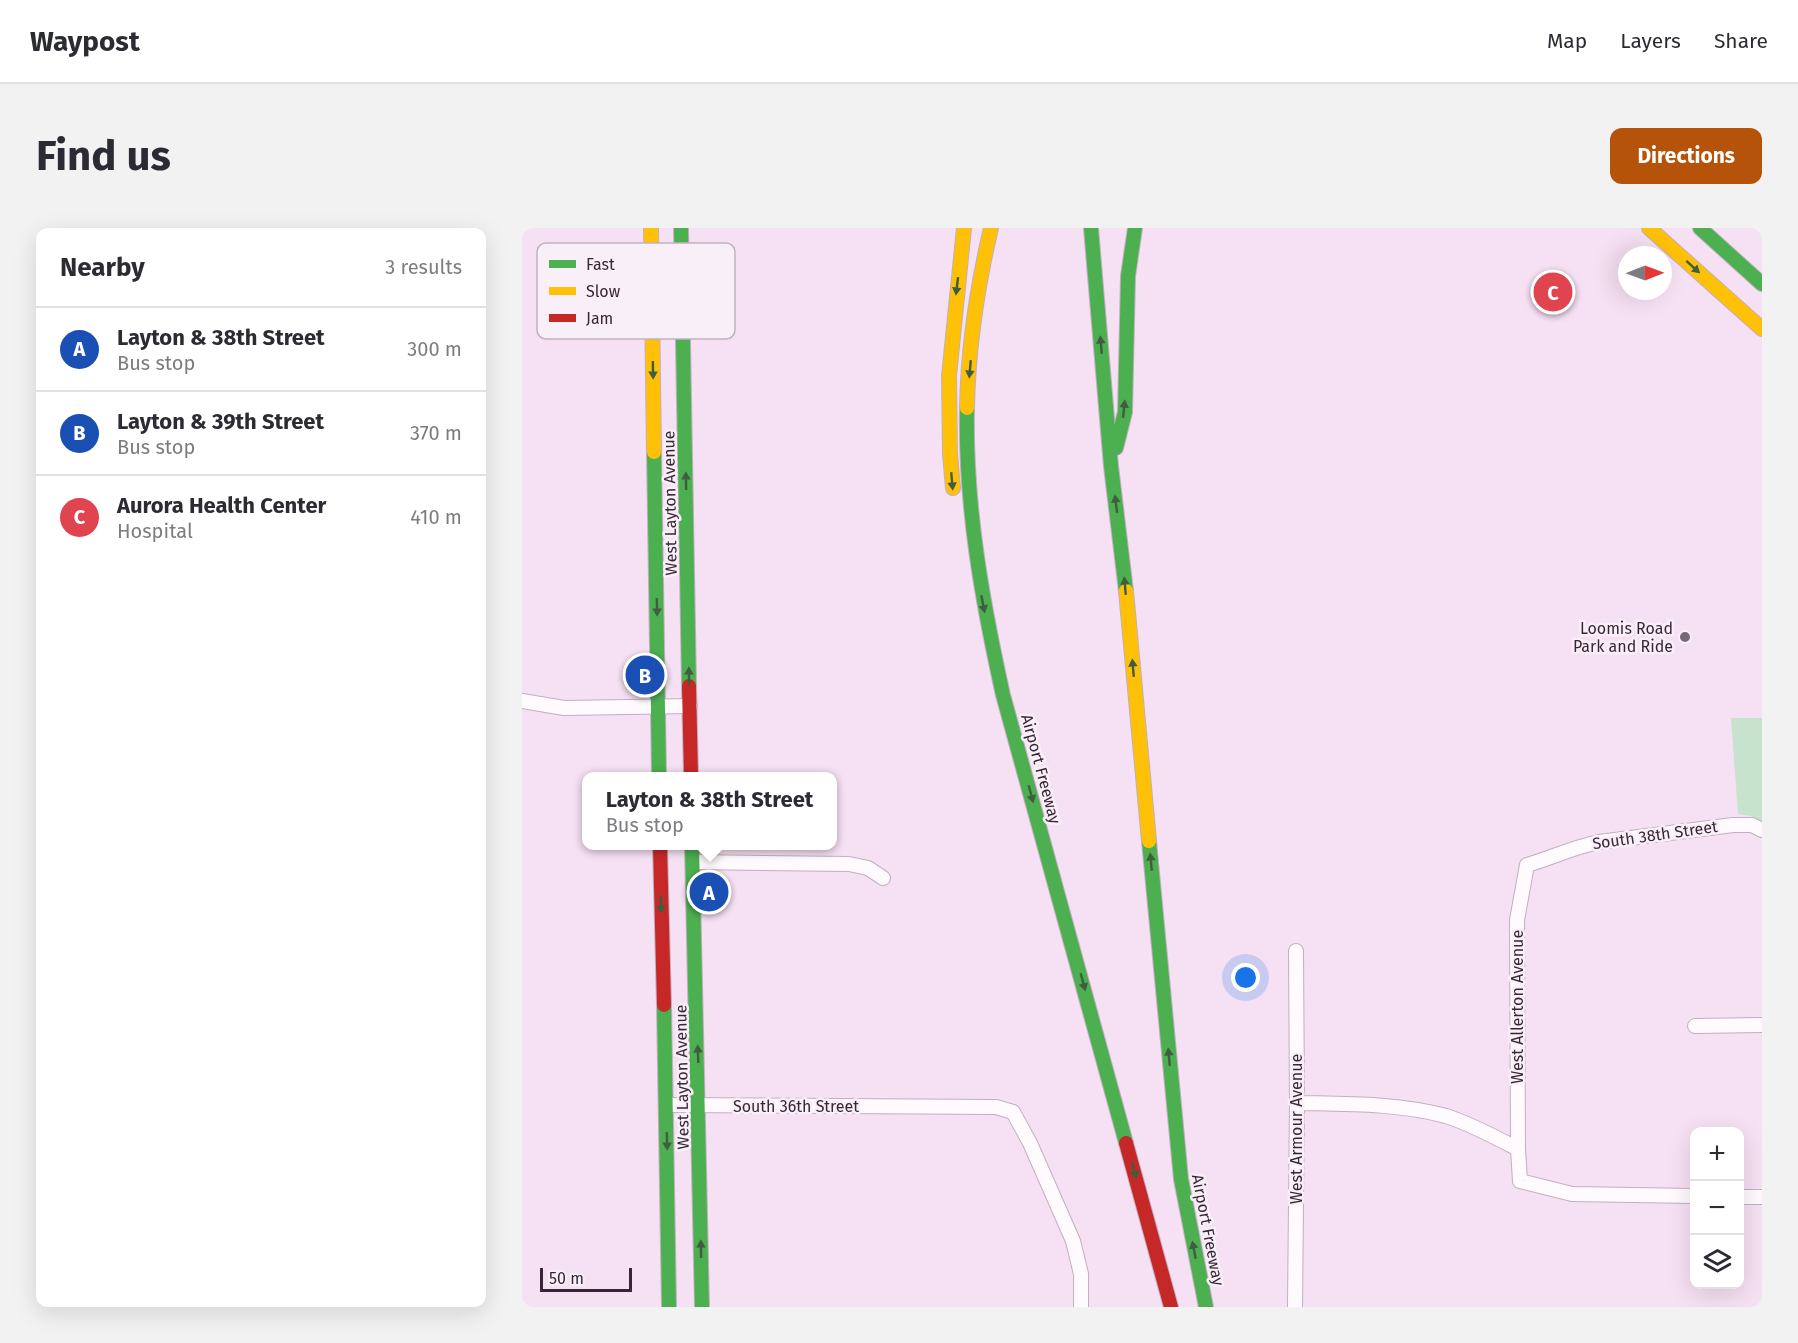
<!DOCTYPE html>
<html lang="en">
<head>
<meta charset="utf-8">
<style>
  :root { --surface:#fff; --page:#f2f2f3; --text:#2b2b33; --muted:#7c7c81; --line:#e1e1e2; --accent:#b45309 }
  body { margin:0; font-family:"Fira Sans",sans-serif; background:var(--page); color:var(--text) }
  .controls { position:absolute; right:18px; bottom:18px; display:grid; overflow:hidden; border-radius:12px; box-shadow:0 6px 24px #0002 }
  .controls button { width:54px; height:54px; display:grid; place-items:center; padding:0; border:0; border-bottom:2px solid var(--line); background:var(--surface); color:var(--text); font:30px sans-serif }
  .compass { position:absolute; left:1096px; top:18px; width:54px; height:54px; border-radius:50%; background:var(--surface); box-shadow:0 6px 24px #0002; rotate:89deg }
  .scale { position:absolute; left:18px; bottom:15px; width:92px; box-sizing:border-box; padding-left:6px; border:3px solid #382636; border-top:0; font-size:16px; line-height:21px; white-space:nowrap; color:#382636; -webkit-text-stroke:4px #f9eff8; paint-order:stroke }
  .you { position:absolute; left:724px; top:750px; width:21px; height:21px; margin:-15px; border:4px solid #fff; border-radius:50%; background:#1a73e8; box-shadow:0 0 0 9px #1a73e833 }
  .badge { display:grid; place-items:center; width:39px; height:39px; border-radius:50%; background:var(--accent); color:#fff; font-size:20px; font-weight:700 }
  .pin { position:absolute; translate:-50% -50%; border:3px solid #fff; box-shadow:0 2px 6px #0006 }
  .popup { position:absolute; left:60px; top:544px; width:255px; height:78px; box-sizing:border-box; display:grid; place-content:center; border-radius:12px; background:var(--surface); filter:drop-shadow(0 2px 4px #0005); font-size:20px; white-space:nowrap; color:var(--muted) }
  .popup b { font-size:22px; color:var(--text) }
  .popup::after { content:''; position:absolute; left:50%; top:100%; margin-left:-12px; border:12px solid transparent; border-top-color:var(--surface) }
  .list { margin:0; padding:0; list-style:none }
  h2 { display:flex; justify-content:space-between; align-items:center; height:78px; margin:0; padding:0 24px; font-size:26px }
  h2 small { font-size:20px; font-weight:400; color:var(--muted) }
  .list li { display:grid; grid-template-columns:39px 1fr auto; gap:18px; align-items:center; box-sizing:border-box; height:84px; padding:0 24px; border-top:2px solid var(--line) }
  .list b { display:block; font-size:22px; white-space:nowrap }
  .list p { margin:0; font-size:20px; white-space:nowrap; color:var(--muted) }
  .list em { font-size:20px; font-style:normal; color:var(--muted) }
  .icon { flex:none; width:33px; height:33px; fill:none; stroke:currentColor; stroke-width:2; stroke-linecap:round; stroke-linejoin:round }
  .map { position:relative; flex:none; width:1240px; height:1079px; overflow:hidden; border-radius:12px }
  header { display:flex; align-items:center; gap:36px; box-sizing:border-box; height:84px; padding:0 30px; background:var(--surface); border-bottom:2px solid var(--line) }
  header strong { font-size:28px }
  nav { display:flex; gap:33px; margin-inline-start:auto; font-size:21px }
  .intro { display:flex; align-items:center; justify-content:space-between; box-sizing:border-box; height:144px; padding:0 36px }
  h1 { margin:0; font-size:42px }
  .button { padding:15px 27px; border-radius:12px; background:var(--accent); color:#fff; font-size:21px; font-weight:700 }
  main { display:flex; gap:36px; padding:0 36px }
  aside { flex:1; background:var(--surface); border-radius:12px; box-shadow:0 6px 24px #0002 }
  .map>svg:first-child { display:block }
  .green { fill:#c7e2cd }
  .lines { fill:none; stroke-linecap:round; stroke-linejoin:round }
  .street-casing { stroke:#c1b0bf; stroke-width:16 }
  .fast-casing { stroke:#c1b0bf; stroke-width:16 }
  .slow-casing { stroke:#c1b0bf; stroke-width:16 }
  .jam-casing { stroke:#c1b0bf; stroke-width:16 }
  .street { stroke:#fefafd; stroke-width:14 }
  .fast { stroke:#4caf50; stroke-width:14 }
  .slow { stroke:#ffc107; stroke-width:14 }
  .jam { stroke:#c62828; stroke-width:14 }
  .oneway { fill:#405d40 }
  .poi-dot { fill:#7a6778; stroke:#f9eff8; stroke-width:2 }
  .labels { text-anchor:middle; dominant-baseline:central; stroke-width:5; stroke-linejoin:round; paint-order:stroke }
  .street-label { font-size:16px; fill:#382636; stroke:#f9eff8 }
  .poi-label { font-size:16px; fill:#382636; stroke:#f9eff8; text-anchor:end }
  .key { fill:#f9eff8; stroke:#bfb3be; stroke-width:1.5 }
  .key-label { font-size:16px; fill:#382636 }
</style>
</head>
<body>
<header>
<strong>Waypost</strong>
<nav><a>Map</a><a>Layers</a><a>Share</a></nav>
</header>
<div class="intro"><h1>Find us</h1><a class="button">Directions</a></div>
<main>
<aside>
<h2>Nearby<small>3 results</small></h2>
<ul class="list">
<li><span class="badge" style="background:#1a4fb4">A</span><div><b>Layton &amp; 38th Street</b><p>Bus stop</p></div><em>300 m</em></li>
<li><span class="badge" style="background:#1a4fb4">B</span><div><b>Layton &amp; 39th Street</b><p>Bus stop</p></div><em>370 m</em></li>
<li><span class="badge" style="background:#e0444e">C</span><div><b>Aurora Health Center</b><p>Hospital</p></div><em>410 m</em></li>
</ul>
</aside>
<div class="map">
<svg width="1240" height="1079" viewBox="0 0 1240 1079">
  <rect width="100%" height="100%" fill="#f6e0f3"/>
  <!-- green -->
  <path class="green" d="M1209,490H1240V594L1229,588L1216,586Z"/>
  <g class="lines">
    <!-- street casing -->
    <g class="street-casing">
      <path id="street" d="M0,473L42,480L168,478
        M171,634L327,636L346,640L361,650
        M1173,798L1240,797
        M775,875C824,876 876,875 924,888C949,896 973,909 996,921L998,953L1050,966L1172,968
        M145,877L474,879L491,884L508,915L551,1013L559,1046V1079
        M996,921L995,692L1005,637C1029,630 1052,619 1077,614L1211,597H1230L1240,602
        M1218,969H1240
        M773,1079L775,875L774,723"/>
    </g>
    <!-- fast casing -->
    <g class="fast-casing">
      <path id="fast" d="M159,0L167,458
        M569,0L589,238L604,363
        M1178,0L1240,56
        M445,180C443,278 460,372 481,467L604,915
        M594,220L603,184L606,48L613,0
        M132,224L137,548
        M627,613L659,951L684,1079
        M170,618L180,1079
        M142,777L147,1079"/>
    </g>
    <!-- slow casing -->
    <g class="slow-casing">
      <path id="slow" d="M129,0L132,224
        M1127,0L1240,101
        M445,180C446,119 455,60 469,0
        M431,260L428,226L427,148L442,0
        M604,363L627,613"/>
    </g>
    <!-- jam casing -->
    <g class="jam-casing">
      <path id="jam" d="M167,458L169,548
        M138,618L142,777
        M604,915L649,1079"/>
    </g>
    <!-- street -->
    <use href="#street" class="street"/>
    <!-- fast -->
    <use href="#fast" class="fast"/>
    <!-- slow -->
    <use href="#slow" class="slow"/>
    <!-- jam -->
    <use href="#jam" class="jam"/>
  </g>
  <!-- one-way arrows -->
  <defs><path id="oneway-solid" d="M-6-.8H1V-3.2L6.5 0L1 3.2V.8H-6Z" transform="scale(1.5)"/></defs>
  <g class="oneway">
    <use href="#oneway-solid" transform="translate(1171 39) rotate(42)"/>
    <use href="#oneway-solid" transform="translate(435 58) rotate(97)"/>
    <use href="#oneway-solid" transform="translate(579 117) rotate(-95)"/>
    <use href="#oneway-solid" transform="translate(448 141) rotate(95)"/>
    <use href="#oneway-solid" transform="translate(131 142) rotate(89)"/>
    <use href="#oneway-solid" transform="translate(602 181) rotate(-84)"/>
    <use href="#oneway-solid" transform="translate(164 253) rotate(-91)"/>
    <use href="#oneway-solid" transform="translate(430 253) rotate(85)"/>
    <use href="#oneway-solid" transform="translate(594 276) rotate(-97)"/>
    <use href="#oneway-solid" transform="translate(603 358) rotate(-95)"/>
    <use href="#oneway-solid" transform="translate(461 376) rotate(79)"/>
    <use href="#oneway-solid" transform="translate(135 379) rotate(89)"/>
    <use href="#oneway-solid" transform="translate(611 440) rotate(-95)"/>
    <use href="#oneway-solid" transform="translate(167 448) rotate(-91)"/>
    <use href="#oneway-solid" transform="translate(509 566) rotate(75)"/>
    <use href="#oneway-solid" transform="translate(629 634) rotate(-95)"/>
    <use href="#oneway-solid" transform="translate(139 676) rotate(89)"/>
    <use href="#oneway-solid" transform="translate(561 754) rotate(75)"/>
    <use href="#oneway-solid" transform="translate(176 826) rotate(-92)"/>
    <use href="#oneway-solid" transform="translate(647 829) rotate(-95)"/>
    <use href="#oneway-solid" transform="translate(145 913) rotate(89)"/>
    <use href="#oneway-solid" transform="translate(612 942) rotate(75)"/>
    <use href="#oneway-solid" transform="translate(179 1021) rotate(-91)"/>
    <use href="#oneway-solid" transform="translate(672 1022) rotate(-101)"/>
  </g>
  <!-- markers -->
  <circle class="poi-dot" cx="1163" cy="409" r="6"/>
  <g class="labels">
    <!-- street labels -->
    <g class="street-label">
      <text transform="translate(148 275) rotate(-91)">West Layton Avenue</text>
      <text transform="translate(519 541) rotate(75)">Airport Freeway</text>
      <text transform="translate(1133 607) rotate(-8)">South 38th Street</text>
      <text transform="translate(995 779) rotate(-90)">West Allerton Avenue</text>
      <text transform="translate(160 849) rotate(-91)">West Layton Avenue</text>
      <text x="274" y="878">South 36th Street</text>
      <text transform="translate(774 901) rotate(-90)">West Armour Avenue</text>
      <text transform="translate(686 1002) rotate(79)">Airport Freeway</text>
    </g>
    <!-- poi labels -->
    <g class="poi-label">
      <text x="1151" y="400">Loomis Road<tspan x="1151" dy="18">Park and Ride</tspan></text>
    </g>
  </g>
  <!-- legend -->
  <rect x="15" y="15" width="198" height="96" rx="9" class="key"/>
  <rect x="27" y="32" width="27" height="8" fill="#4caf50"/>
  <rect x="27" y="59" width="27" height="8" fill="#ffc107"/>
  <rect x="27" y="86" width="27" height="8" fill="#c62828"/>
  <g class="key-label">
    <text x="64" y="42">Fast</text>
    <text x="64" y="69">Slow</text>
    <text x="64" y="96">Jam</text>
  </g>
</svg>
<div class="controls">
<button>+</button>
<button>−</button>
<button><svg class="icon" aria-label="layers" viewBox="0 0 24 24"><path d="M12 4l9 5-9 5-9-5zM3 14l9 5 9-5"/></svg></button>
</div>
<svg class="compass" viewBox="-18 -18 36 36"><path d="M0-13l5 13h-10z" fill="#e53935"/><path d="M0 13l5-13h-10z" fill="#7c7c81"/></svg>
<div class="scale">50 m</div>
<div class="you"></div>
<div class="pin badge" style="left:187px;top:664px;background:#1a4fb4">A</div>
<div class="popup"><b>Layton &amp; 38th Street</b>Bus stop</div>
<div class="pin badge" style="left:123px;top:447px;background:#1a4fb4">B</div>
<div class="pin badge" style="left:1031px;top:64px;background:#e0444e">C</div>
</div>
</main>
</body>
</html>
